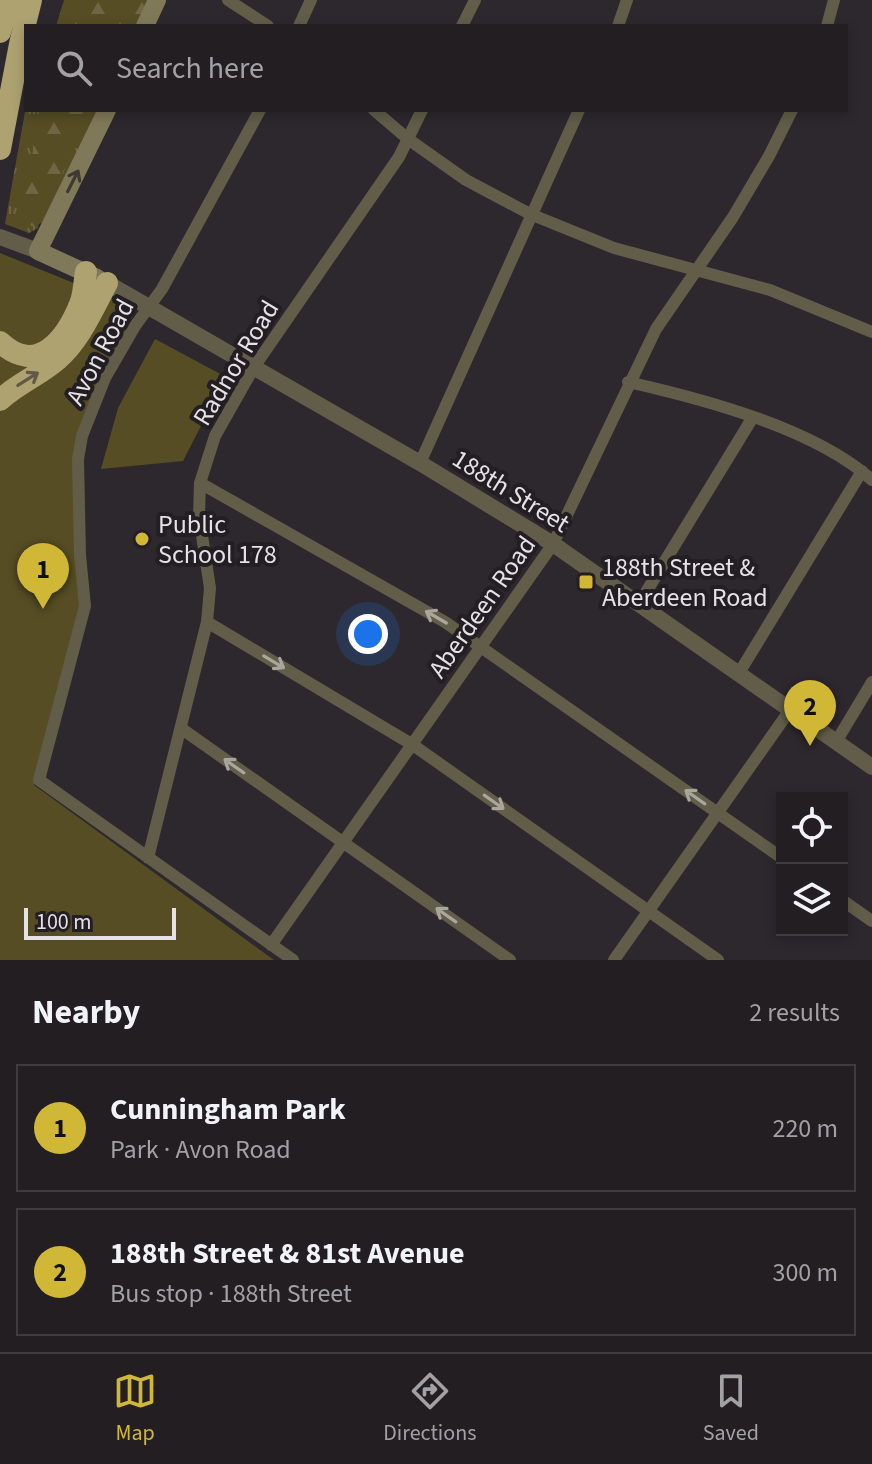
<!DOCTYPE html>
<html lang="en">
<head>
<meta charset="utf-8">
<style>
  :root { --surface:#221e22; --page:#2a272a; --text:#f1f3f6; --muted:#a2a2a5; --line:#3f3c40; --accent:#d1b736 }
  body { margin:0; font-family:"Source Sans 3",sans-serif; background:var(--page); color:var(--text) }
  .controls { position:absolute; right:24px; bottom:24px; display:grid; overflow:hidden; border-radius:0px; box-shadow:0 4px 12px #0003 }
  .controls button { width:72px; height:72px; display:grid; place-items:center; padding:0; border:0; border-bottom:2px solid var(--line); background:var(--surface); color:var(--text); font:40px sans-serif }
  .scale { position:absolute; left:24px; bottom:20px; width:152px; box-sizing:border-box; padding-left:8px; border:4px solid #e5e1e4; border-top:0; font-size:22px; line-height:28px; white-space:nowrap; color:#e5e1e4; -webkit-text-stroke:6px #231e23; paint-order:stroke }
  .you { position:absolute; left:368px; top:634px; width:28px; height:28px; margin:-20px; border:6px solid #fff; border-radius:50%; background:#1a73e8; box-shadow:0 0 0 12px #1a73e833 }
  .badge { display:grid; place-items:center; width:52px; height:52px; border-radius:50%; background:var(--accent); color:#111; font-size:26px; font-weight:700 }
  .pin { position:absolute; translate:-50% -66px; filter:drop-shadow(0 2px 4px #0008) }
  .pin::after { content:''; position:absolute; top:42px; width:28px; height:24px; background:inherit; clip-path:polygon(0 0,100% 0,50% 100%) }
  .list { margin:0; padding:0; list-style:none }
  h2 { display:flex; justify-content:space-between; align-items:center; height:104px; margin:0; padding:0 32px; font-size:34px }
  h2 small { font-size:26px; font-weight:400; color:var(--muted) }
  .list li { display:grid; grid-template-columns:52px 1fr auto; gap:24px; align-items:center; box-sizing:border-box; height:128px; margin:0 16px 16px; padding:0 16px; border:2px solid var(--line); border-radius:0px }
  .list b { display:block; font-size:30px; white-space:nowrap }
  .list p { margin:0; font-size:26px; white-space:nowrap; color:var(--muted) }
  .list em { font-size:26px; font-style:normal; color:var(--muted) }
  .icon { flex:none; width:44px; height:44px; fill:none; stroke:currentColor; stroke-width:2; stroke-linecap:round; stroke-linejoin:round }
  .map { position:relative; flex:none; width:872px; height:960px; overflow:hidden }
  .search { position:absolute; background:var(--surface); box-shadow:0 4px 12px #0003; left:24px; right:24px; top:24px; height:88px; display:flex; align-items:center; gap:20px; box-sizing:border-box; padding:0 28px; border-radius:0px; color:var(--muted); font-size:30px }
  .sheet { height:392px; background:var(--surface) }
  nav { display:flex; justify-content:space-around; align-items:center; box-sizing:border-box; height:112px; border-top:2px solid var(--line); background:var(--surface); font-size:22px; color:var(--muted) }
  nav a { display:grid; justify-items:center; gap:4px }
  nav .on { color:var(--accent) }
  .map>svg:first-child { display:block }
  .grass { fill:url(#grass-tufts) }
  .forest { fill:url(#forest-firs) }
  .park { fill:#564d24 }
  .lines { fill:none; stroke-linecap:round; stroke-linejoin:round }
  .minor { stroke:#615d49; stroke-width:12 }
  .tertiary { stroke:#615d49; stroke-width:16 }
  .secondary { stroke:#807959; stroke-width:18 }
  .motorway { stroke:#ada270; stroke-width:22 }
  .oneway { stroke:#3f3933 }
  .oneway2 { stroke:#615946 }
  .oneway3 { stroke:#aaa69e }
  .poi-dot { fill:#d1b736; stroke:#231e23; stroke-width:3 }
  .labels { text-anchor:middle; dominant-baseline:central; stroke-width:8; stroke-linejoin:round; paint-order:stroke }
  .street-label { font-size:26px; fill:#e5e1e4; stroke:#231e23 }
  .poi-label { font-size:26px; fill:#e5e1e4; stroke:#231e23; text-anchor:start }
</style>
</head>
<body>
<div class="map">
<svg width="872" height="960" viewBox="0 0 872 960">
  <defs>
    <pattern id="grass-tufts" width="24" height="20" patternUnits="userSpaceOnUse" patternTransform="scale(2)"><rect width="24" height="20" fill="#564d24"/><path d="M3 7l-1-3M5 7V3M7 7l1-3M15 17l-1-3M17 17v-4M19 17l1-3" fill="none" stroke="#6e6644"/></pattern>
    <pattern id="forest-firs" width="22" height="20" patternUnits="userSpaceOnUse" patternTransform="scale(2)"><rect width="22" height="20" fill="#564d24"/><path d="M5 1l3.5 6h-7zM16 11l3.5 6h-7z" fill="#6e6644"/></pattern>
  </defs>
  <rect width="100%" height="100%" fill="#2d282d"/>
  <!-- grass -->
  <path class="grass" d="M26,106V110H99L45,223L39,222L38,228L29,233L5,224Z"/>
  <!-- forest -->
  <path class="forest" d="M64,0H150L139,26H56Z
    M39,110H98L69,137L70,152L46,220L34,227L20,220L18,205L28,184Z"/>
  <!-- park -->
  <path class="park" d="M0,253L135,308L85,444L80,504L85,611L40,760L34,785L274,960H0Z
    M155,339L226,377L183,461L101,469L118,408Z"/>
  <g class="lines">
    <!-- minor -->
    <path class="minor" d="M228,0L268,26
      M299,26L311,0
      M462,26L475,0
      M618,26L627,0
      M827,26L834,0
      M260,110L162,289L135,326L105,378L82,436L78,459L80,555L85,606L39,780L293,960
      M374,110L408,139L466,180L530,214L614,248L770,290L872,332
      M628,382C703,399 814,428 872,480
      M420,463L579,110
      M200,483L445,622L782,858
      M640,602L753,417
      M207,622L413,745L718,960
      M739,673L862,471
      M182,729L510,960
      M836,742L872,682
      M148,858L207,622L210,588L199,516L200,483L215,436L254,367L399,157L422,110
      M842,900L872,921
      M271,945L553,544L656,329L733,217L769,156L792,110
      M614,960L790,710"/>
    <!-- tertiary -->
    <path class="tertiary" d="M0,237L38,251
      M107,283L420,463L553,544L872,767"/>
    <!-- secondary -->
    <path class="secondary" d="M145,26L157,0
      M97,278L38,251L107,110"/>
    <!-- motorway -->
    <path class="motorway" d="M0,32L9,0
      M0,149L20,44L31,0
      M0,342C37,377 66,339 80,304C84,295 84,283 86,272
      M0,400C17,384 40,375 58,359C80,340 93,309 107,283"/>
  </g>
  <!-- one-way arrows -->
  <defs><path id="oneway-shaft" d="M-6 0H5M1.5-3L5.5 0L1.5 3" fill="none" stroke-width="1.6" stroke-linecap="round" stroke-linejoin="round" transform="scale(2)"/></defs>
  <use class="oneway" href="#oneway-shaft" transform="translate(73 181) rotate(-63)"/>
  <use class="oneway2" href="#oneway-shaft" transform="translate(28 379) rotate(-32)"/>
  <g class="oneway3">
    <use href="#oneway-shaft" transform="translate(436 617) rotate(-150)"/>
    <use href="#oneway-shaft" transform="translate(274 662) rotate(31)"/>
    <use href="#oneway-shaft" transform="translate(234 766) rotate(-145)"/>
    <use href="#oneway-shaft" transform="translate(695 797) rotate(-145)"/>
    <use href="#oneway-shaft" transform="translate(494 802) rotate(35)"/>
    <use href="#oneway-shaft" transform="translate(446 915) rotate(-145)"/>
  </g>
  <!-- markers -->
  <g class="poi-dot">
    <circle cx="142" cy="539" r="8"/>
    <rect x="578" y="574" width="16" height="16" rx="4"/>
  </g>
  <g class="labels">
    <!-- street labels -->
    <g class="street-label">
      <text transform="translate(100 352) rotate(-62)">Avon Road</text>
      <text transform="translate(236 363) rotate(-59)">Radnor Road</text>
      <text transform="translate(511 491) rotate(32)">188th Street</text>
      <text transform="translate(482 607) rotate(-55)">Aberdeen Road</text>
    </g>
    <!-- poi labels -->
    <g class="poi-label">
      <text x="158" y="524">Public<tspan x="158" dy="30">School 178</tspan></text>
      <text x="602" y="567">188th Street &amp;<tspan x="602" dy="30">Aberdeen Road</tspan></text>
    </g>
  </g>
</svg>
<div class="controls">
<button><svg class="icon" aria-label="locate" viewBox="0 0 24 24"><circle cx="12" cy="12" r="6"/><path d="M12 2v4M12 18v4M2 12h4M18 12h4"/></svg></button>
<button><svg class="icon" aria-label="layers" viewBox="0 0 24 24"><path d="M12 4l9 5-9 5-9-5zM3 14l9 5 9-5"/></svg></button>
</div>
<div class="scale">100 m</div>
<div class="you"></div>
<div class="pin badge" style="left:43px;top:609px">1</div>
<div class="pin badge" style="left:810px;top:746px">2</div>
<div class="search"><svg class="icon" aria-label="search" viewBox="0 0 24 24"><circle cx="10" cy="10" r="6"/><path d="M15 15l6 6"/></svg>Search here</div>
</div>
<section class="sheet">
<h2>Nearby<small>2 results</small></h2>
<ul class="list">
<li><span class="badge">1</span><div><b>Cunningham Park</b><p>Park · Avon Road</p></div><em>220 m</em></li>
<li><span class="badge">2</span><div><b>188th Street &amp; 81st Avenue</b><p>Bus stop · 188th Street</p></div><em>300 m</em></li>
</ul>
</section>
<nav>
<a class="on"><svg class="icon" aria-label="map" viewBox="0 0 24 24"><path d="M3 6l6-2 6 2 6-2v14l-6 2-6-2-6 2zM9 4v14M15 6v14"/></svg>Map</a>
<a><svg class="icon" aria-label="directions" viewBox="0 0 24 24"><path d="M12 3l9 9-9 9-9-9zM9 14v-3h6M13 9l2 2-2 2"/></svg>Directions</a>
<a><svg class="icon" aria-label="saved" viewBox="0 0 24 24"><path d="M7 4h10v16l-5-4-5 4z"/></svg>Saved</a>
</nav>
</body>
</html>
